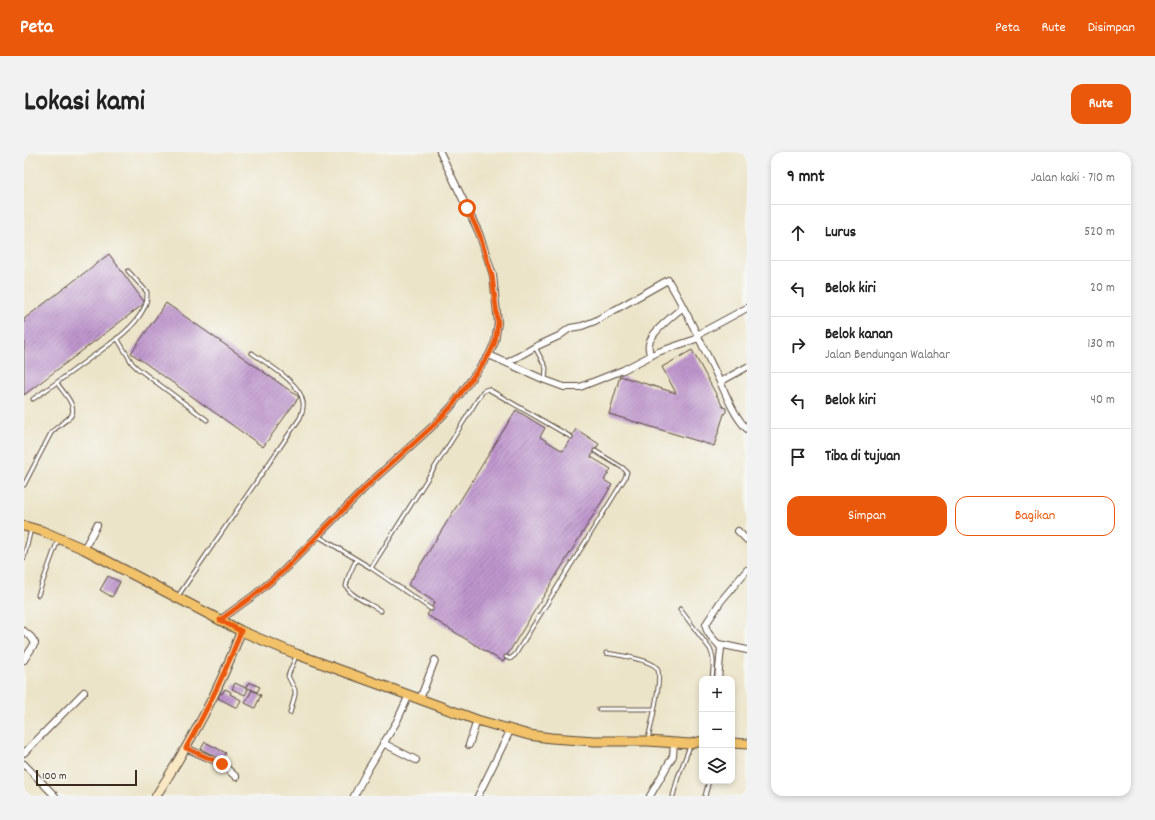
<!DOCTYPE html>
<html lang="id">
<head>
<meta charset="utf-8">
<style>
  :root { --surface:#fff; --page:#f2f2f2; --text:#222; --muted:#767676; --line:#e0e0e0; --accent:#ea580c }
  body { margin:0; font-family:Dekko,sans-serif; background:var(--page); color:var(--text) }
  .controls { position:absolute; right:12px; bottom:12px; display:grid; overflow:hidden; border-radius:8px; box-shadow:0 2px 6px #0003 }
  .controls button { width:36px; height:36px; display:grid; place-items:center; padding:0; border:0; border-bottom:1px solid var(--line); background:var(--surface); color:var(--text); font:20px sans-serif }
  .scale { position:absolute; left:12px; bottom:10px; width:101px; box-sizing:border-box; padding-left:4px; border:2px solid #3b2a1e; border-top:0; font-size:11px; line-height:14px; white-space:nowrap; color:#3b2a1e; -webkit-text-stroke:3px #f6f6f2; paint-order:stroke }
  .stop { position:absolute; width:12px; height:12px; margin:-9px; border:3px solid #ea580c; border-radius:50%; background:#fff }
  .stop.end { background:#ea580c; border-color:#fff; box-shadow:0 1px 4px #0008 }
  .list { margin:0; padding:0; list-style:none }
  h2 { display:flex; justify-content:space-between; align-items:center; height:52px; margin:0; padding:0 16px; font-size:17px }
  h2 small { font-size:13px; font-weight:400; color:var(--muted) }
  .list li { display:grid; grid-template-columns:26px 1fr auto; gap:12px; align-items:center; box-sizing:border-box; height:56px; padding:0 16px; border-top:1px solid var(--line) }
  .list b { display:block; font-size:15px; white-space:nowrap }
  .list p { margin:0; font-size:13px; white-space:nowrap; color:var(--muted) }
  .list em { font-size:13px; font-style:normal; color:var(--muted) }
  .actions { display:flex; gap:8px; padding:12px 16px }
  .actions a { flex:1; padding:9px 0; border:1px solid var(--accent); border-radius:12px; text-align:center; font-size:14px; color:var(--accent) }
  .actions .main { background:var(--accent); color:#fff }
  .icon { flex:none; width:22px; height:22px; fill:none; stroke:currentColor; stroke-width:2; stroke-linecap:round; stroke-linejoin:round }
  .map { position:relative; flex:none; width:723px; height:644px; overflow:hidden; border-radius:12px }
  header { display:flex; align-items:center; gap:24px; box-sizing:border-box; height:56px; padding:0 20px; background:var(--accent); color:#fff }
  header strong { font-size:19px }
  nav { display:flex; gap:22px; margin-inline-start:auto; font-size:14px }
  .intro { display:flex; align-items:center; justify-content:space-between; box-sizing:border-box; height:96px; padding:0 24px }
  h1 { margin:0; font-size:28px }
  .button { padding:10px 18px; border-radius:12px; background:var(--accent); color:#fff; font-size:14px; font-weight:700 }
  main { display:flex; gap:24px; padding:0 24px }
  aside { flex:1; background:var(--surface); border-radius:12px; box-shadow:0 2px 6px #0003 }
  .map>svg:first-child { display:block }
  .building { fill:url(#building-hatch) }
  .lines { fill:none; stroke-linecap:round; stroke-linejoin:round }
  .lane-casing { stroke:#564638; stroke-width:5 }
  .street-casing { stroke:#564638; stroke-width:8 }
  .secondary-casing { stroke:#564638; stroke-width:10 }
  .primary-casing { stroke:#564638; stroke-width:11 }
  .lane { stroke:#fff; stroke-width:3 }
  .street { stroke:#fff; stroke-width:6 }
  .secondary { stroke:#fae7c3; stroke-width:8 }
  .primary { stroke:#f2c26a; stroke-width:9 }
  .route { stroke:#ea580c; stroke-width:5 }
</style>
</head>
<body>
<header>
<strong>Peta</strong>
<nav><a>Peta</a><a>Rute</a><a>Disimpan</a></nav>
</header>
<div class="intro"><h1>Lokasi kami</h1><a class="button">Rute</a></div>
<main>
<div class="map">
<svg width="723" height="644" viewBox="0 0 723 644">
  <defs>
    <pattern id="building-hatch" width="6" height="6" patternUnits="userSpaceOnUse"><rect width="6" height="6" fill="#be95cd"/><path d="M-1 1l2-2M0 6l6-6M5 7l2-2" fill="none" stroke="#9c7aa6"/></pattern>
  </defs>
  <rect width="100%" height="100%" fill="#f6f6f2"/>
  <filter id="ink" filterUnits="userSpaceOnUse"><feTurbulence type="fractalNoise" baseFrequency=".025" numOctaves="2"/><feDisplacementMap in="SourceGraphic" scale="8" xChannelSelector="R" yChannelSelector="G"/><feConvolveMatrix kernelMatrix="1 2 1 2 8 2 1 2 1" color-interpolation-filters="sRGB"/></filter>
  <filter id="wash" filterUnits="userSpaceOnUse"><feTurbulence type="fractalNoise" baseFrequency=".012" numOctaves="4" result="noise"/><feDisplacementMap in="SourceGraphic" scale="16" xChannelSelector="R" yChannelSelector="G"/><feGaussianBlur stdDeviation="0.9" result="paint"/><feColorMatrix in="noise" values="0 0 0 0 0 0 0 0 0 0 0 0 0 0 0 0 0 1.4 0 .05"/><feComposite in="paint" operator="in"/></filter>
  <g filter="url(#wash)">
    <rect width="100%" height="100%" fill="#ece4c8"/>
    <g id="blocks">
      <!-- building -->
      <path class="building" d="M85,102L121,151L0,243V167Z
        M142,151L275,245L239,295L107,201Z
        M668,198L699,255L702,256V260L700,262L690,294L585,262L596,224L652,241L638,215Z
        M492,258L521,276L516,285L539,299L552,277L575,292L567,305L587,317L580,328L588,333L479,510L403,463L411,450L384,433Z
        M84,424L96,430L88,445L76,438Z
        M225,530L236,535L233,540L222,535Z
        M211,531L224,537L221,543L208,537Z
        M201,537L207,540L206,542L217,548L213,556L194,546L196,541L198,542Z
        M228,538L237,543L231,556L221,551Z
        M181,590L202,601L198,608L177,597Z"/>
    </g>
  </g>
  <g filter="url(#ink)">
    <use href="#blocks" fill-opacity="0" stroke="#564638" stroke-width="1"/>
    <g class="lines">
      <!-- lane casing -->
      <g class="lane-casing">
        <path id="lane" d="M93,186L108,211L113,216L183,268
          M511,195L522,216L521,228
          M9,247C30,233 51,217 72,202C89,190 109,177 119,158C123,152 123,147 123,140L104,119
          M0,333L27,281C33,274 41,270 47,264C54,254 38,239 33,231
          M294,384L347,416L407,457
          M0,406L7,377
          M332,408L325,423L322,434C327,445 347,452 357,459
          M347,416L459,239L464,237L547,285
          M14,443L34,388
          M154,444L276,266C278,261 280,256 279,250C277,231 243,212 228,201
          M656,457L686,497C691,507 689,516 688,527
          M582,501C593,503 626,507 633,516C639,525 627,574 624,587
          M482,505L486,507L491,503L601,326L603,320L599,316L571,299
          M575,557H630
          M266,561L271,543V538L264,524L272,504
          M649,644L654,625L666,594
          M681,644L685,629"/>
      </g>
      <!-- street casing -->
      <g class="street-casing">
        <path id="street" d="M673,183L723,156
          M465,203L521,228L540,235H556L599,218L634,200L675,186
          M627,204C625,200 624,196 625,192C627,180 650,163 659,155
          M483,211L511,195L535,184L546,176L558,174L571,169L644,128C664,161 680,197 697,232C704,247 711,265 723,277
          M696,230L723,215
          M714,379L723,388
          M60,397L73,373
          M196,468L229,444L258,420L348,329L410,273L427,255L465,203L471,190L474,171L469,123L455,81L416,0
          M0,479L7,485L11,491L0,508
          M695,492L723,498
          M694,527L697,496C692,488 680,481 682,472L697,449L723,418
          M396,547L411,508
          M359,591L392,608
          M445,593L453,568
          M162,596L198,612L212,625
          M0,601L60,540
          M0,612L31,644
          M330,644L343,619L373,569L385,543
          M454,644L486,579
          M626,644L649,604L650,591"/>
      </g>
      <!-- secondary casing -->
      <g class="secondary-casing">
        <path id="secondary" d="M132,644C166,591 196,538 217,479"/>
      </g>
      <!-- primary casing -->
      <g class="primary-casing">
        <path id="primary" d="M0,374L18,379L60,397L217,479L272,502L453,568L505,583L527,586L571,589H624L666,592L678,589
          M708,591L723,592"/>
      </g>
      <!-- lane -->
      <use href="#lane" class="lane"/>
      <!-- street -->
      <use href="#street" class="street"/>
      <!-- secondary -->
      <use href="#secondary" class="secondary"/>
      <!-- primary -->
      <use href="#primary" class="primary"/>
    </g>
  </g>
  <g class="lines" filter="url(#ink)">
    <!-- route -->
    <path class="route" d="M198,612L162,596C183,558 202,520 217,479L196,468L229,444L258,420L348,329L410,273L427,255L465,203L471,190L474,171L468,123L455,81L443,56"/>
  </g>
</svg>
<div class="controls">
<button>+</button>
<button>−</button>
<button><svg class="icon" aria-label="layers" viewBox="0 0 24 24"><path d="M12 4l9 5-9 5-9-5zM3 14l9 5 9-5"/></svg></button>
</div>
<div class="scale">100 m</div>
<div class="stop" style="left:443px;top:56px"></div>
<div class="stop end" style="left:198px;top:612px"></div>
</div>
<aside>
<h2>9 mnt<small>Jalan kaki · 710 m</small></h2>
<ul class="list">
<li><svg class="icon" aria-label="ahead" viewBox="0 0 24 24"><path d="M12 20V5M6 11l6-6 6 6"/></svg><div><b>Lurus</b></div><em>520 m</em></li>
<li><svg class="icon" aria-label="left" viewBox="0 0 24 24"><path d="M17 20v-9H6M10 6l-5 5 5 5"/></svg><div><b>Belok kiri</b></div><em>20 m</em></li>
<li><svg class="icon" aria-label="right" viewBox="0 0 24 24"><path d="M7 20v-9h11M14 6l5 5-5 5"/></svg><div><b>Belok kanan</b><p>Jalan Bendungan Walahar</p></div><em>130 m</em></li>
<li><svg class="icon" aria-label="left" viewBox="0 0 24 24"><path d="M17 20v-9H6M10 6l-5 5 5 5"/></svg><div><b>Belok kiri</b></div><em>40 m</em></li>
<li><svg class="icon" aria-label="arrive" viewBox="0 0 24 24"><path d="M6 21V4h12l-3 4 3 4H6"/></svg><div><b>Tiba di tujuan</b></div></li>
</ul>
<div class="actions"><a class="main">Simpan</a><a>Bagikan</a></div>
</aside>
</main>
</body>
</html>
